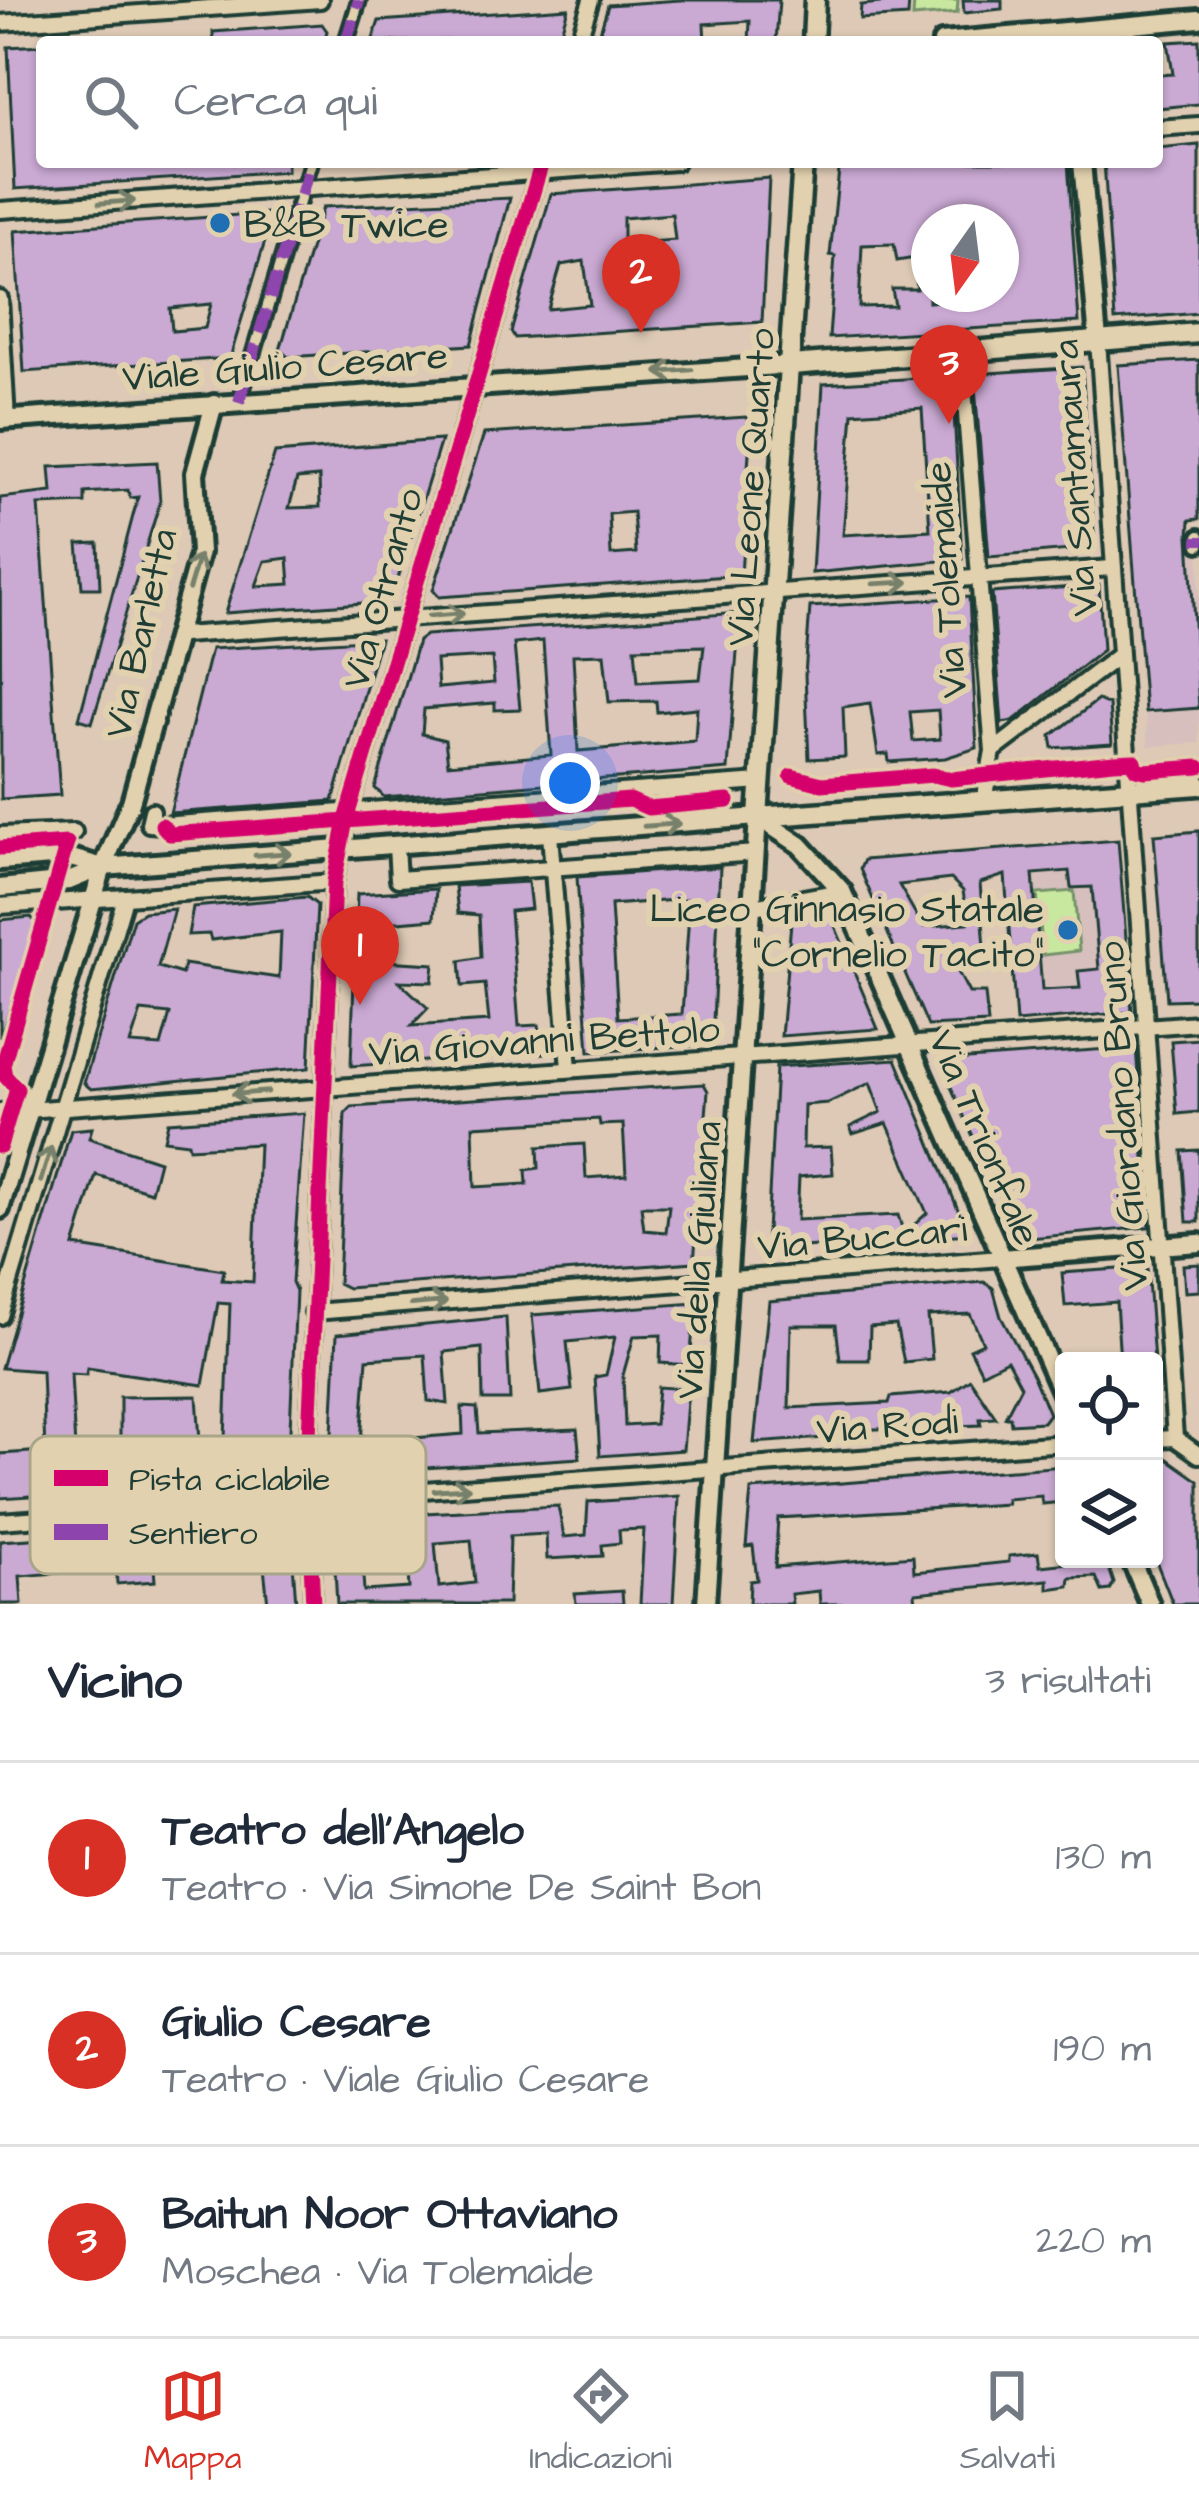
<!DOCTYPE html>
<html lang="it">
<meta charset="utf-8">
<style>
:root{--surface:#fff;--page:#f6f6f7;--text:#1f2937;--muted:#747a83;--line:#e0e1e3;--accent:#d93025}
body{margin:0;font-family:"Architects Daughter",sans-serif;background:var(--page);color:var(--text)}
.controls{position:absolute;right:36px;bottom:36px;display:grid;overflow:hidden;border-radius:12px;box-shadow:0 3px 9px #0004}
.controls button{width:108px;height:108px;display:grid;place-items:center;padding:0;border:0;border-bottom:3px solid var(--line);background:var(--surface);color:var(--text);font:60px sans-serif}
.compass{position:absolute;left:911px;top:204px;width:108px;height:108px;border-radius:50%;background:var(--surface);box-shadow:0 3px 9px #0004;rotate:194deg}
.you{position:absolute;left:570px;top:783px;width:42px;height:42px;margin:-30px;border:9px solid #fff;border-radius:50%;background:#1a73e8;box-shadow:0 0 0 18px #1a73e833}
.badge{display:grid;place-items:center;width:78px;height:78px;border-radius:50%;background:var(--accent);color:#fff;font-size:39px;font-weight:700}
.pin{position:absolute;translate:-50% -99px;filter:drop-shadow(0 3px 6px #0008)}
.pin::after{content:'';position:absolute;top:63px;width:42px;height:36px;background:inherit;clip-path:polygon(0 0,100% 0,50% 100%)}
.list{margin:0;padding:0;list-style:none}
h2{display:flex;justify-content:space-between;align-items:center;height:156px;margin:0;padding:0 48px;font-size:51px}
h2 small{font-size:39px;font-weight:400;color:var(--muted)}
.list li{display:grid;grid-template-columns:78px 1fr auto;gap:36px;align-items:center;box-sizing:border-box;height:192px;padding:0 48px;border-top:3px solid var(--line)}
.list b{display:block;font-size:45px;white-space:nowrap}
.list p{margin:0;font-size:39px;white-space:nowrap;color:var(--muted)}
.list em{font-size:39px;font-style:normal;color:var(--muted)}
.icon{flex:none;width:66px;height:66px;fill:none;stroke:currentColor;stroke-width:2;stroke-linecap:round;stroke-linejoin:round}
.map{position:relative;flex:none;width:1199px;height:1604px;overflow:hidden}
.search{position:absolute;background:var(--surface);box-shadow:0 3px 9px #0004;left:36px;right:36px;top:36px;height:132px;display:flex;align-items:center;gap:30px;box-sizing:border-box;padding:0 42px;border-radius:12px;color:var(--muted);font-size:45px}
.sheet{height:732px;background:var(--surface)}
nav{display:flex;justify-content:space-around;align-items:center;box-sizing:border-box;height:168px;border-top:3px solid var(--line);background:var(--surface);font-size:33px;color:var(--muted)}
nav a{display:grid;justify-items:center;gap:6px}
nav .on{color:var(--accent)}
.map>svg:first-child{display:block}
</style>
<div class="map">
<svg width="1199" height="1604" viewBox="0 0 1199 1604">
<rect width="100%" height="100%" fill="#ddc9b5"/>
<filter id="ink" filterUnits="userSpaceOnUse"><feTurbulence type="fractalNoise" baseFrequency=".00833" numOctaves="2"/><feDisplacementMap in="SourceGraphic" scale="24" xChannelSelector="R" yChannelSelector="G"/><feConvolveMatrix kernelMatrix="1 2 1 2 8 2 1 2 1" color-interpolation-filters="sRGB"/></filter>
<g filter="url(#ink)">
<g fill="#d7bfbe">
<path d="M1199,532V743L1148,746L1132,536Z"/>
<path d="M1118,840L1132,1012L1016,1022L1003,849Z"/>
</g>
<g fill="#c8e79f" stroke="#74926a" stroke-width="3">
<path d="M914,0H958L957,13L913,17Z"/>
<path d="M1074,891L1079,951L1043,955L1037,894Z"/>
</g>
<g fill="#caa9d3" stroke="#1f3d34" stroke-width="3" fill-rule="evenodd">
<path d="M680,0H779L776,42H749L750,21L704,24L705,42H597L608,5Z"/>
<path d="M909,0L908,16L860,19L861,5Z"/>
<path d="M963,0H1002V9L964,13Z"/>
<path d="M568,8L558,42H534V38L372,42L379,21Z"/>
<path d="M322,24L327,31L324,42H213V32Z"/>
<path d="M1199,40V104L1157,108V75L1173,74L1168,42Z"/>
<path d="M42,45V162H287V171L15,189L8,47Z"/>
<path d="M1199,145V313L1115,320L1104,162H1157V149Z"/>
<path d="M962,162H1068L1079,322L829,338L835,256L830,255L839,170ZM929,222H1001V294H958L957,299L929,302ZM894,244L897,261L915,258L917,289H892L895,306L859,307L862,245Z"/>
<path d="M769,178L762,322L515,338L511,332L551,194ZM672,214L675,240L623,244V218ZM584,261L590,305L548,309L561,265Z"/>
<path d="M510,198L471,345L288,357L280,350L323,207Z"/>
<path d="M267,213L272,218L230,358L24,372L15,231ZM211,304L205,328L172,331L170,308Z"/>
<path d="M1199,360V519L1190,520L1189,536L1199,708L1145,712L1118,365Z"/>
<path d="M1082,367L1095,548L989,557L974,374Z"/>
<path d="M952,376L962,559L812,573L823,384ZM922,408L930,530L843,535L853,413Z"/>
<path d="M746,417L751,423L741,575L439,597L433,590L484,434ZM633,512L636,553L611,555L609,514Z"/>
<path d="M441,440L391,601L225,613L275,453ZM319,477L320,507L289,508L297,479ZM288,558L290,584L256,586L265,561Z"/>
<path d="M157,462L160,502L92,723L79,719L138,497L130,498L128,490L85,493V503L39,505L60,795L1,799L0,498L52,492L50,467Z"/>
<path d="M98,543L100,588H82L78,544Z"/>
<path d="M1099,585L1103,650L1013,721L1002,723L992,593Z"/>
<path d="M969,597L977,748L945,758L889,762L888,754L878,755L870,703L843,707L845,757L809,759L805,675L810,607ZM938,710L940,739L913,741L910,712Z"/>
<path d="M740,613L728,769L384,797L375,788L418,641L426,635ZM543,641L551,755L448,764L445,740L422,734L424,709L495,703V710L520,709L514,644ZM704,646L700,679L638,682L635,648ZM604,654L609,702L656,701L657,712L697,708L695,741L578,751L573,655ZM492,657L494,683L438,688L436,660Z"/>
<path d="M380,639L333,801L170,813L211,649Z"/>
<path d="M1098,700L1109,705L1112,744L1053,748L1051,736Z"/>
<path d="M1199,831V999L1167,1000L1154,835Z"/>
<path d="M1118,840L1132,1012L1016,1022L1005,875L980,883L986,960L958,972L969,993H985L988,1023L928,1026L860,869L864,860ZM1069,871L1071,888L1092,887L1099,969L1078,971L1080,988L1042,990L1033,874ZM951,879L963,891L968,923L923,927L899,885Z"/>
<path d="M720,867L712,1044L589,1052L577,877ZM690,899L682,1014L618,1018L611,905Z"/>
<path d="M528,882L531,909L510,911L519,1026L539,1025L544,1053L351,1066L357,894L436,889L434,919L386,923L384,961L434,964L432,982L399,981L428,1008L411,1026L489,1021L485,984L462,986L460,961L481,957L479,915L458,913L455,886Z"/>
<path d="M307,897L317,905L309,1068L91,1089L84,1083L133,919L144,912L174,909L158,967L182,974L184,964L279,978L281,932L211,940L209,934L188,935L193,907ZM141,1011L170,1014L161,1046L130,1044Z"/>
<path d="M830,914L878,1029L781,1036L791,922Z"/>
<path d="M31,917L37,924L0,1038V920Z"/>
<path d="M1199,1039V1112L1177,1114L1171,1041Z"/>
<path d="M1136,1047L1149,1227L1019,1239L947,1078L948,1066L954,1060Z"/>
<path d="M896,1059L968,1234L766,1250L776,1067ZM870,1083L881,1112L850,1127L853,1134L887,1123L927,1213L904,1234L898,1215L797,1220L799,1177L833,1174L831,1147L803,1148L804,1105L828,1103Z"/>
<path d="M704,1084L708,1091L694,1262L348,1288L338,1283L345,1114L352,1107ZM599,1119L600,1125L623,1124L626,1175L586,1178L584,1144L538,1147L539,1168L526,1170L527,1184L475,1187L473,1126ZM641,1206H669L666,1232L644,1230Z"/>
<path d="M304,1113L292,1282L296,1291L288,1476L229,1481L230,1440L225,1439L230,1304L218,1303L203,1385L87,1368L86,1375L71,1374L75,1449L120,1446V1397L197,1396L203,1485L0,1498V1454L45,1451L42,1371L1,1368L71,1130L92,1128L89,1138L159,1161L151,1192L96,1175L74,1246L224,1270L222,1280L253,1282L259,1144L189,1148L188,1143L164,1140L168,1122Z"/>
<path d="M1199,1150V1222H1187L1182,1151Z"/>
<path d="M1199,1264V1291L1185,1292L1183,1265Z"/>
<path d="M1147,1267L1154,1361H1120L1116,1302L1065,1306L1062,1273Z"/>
<path d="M984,1282L993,1288L1001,1317L1033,1376L1049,1414L1043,1422L1011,1424L1010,1417H1005L1021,1386L1007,1360L982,1373L970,1349L983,1343L970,1314L928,1316L932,1359L904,1362L896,1325L870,1327L869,1360H840L836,1325H791L789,1408L889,1403L891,1397L951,1392L970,1379L996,1418L980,1419L981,1425L824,1431V1438L754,1443L769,1301Z"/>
<path d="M695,1303L690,1365L660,1363L661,1335L634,1336L623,1375L625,1426L655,1424L658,1387L688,1389L683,1450L600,1456L595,1377L606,1375L615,1337L567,1342L572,1390L540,1394L532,1315Z"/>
<path d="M506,1317L510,1400H483L482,1348L444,1352L448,1404L428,1401L425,1355L367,1359L361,1442L463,1434L462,1407L477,1408L479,1433L577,1429L580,1458L330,1474L337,1334Z"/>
<path d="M1162,1455L1199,1481V1604H1173L1154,1556V1462Z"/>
<path d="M1064,1466V1502L1042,1504L1041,1496L1006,1499L1007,1504L778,1518L775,1567L913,1556L914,1572L1009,1562V1556L1038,1553L1040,1566L1106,1559L1114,1583L1110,1590L1102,1591L1096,1577L1070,1578L1069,1586L1048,1589V1580L915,1593L916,1603L820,1604L819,1591L791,1594L792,1604H749L750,1581L757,1580L753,1546L746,1547L751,1490Z"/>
<path d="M679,1496L673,1604H640L644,1529L619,1530L620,1543L602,1545L603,1556L547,1559L546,1534L510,1536L508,1604H337L332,1518L558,1506L564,1537L586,1535L588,1502ZM471,1540L475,1583L439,1587L435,1543ZM406,1544L409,1588L364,1591L361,1547Z"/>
<path d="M290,1522L296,1604H268L263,1558L154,1567L155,1581L117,1584L116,1568L20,1576L22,1604H0V1541Z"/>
<path d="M622,1591L623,1604H576L575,1594Z"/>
</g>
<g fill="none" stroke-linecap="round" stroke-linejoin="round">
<defs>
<g id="pedestrian">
<path d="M346,42L359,0"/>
<path d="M239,402L311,162"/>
<path d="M1199,536V545"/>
</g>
<g id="minor">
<path d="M0,23L320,0"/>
<path d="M578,42L591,0"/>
<path d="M1157,128L1199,125"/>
<path d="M0,210L676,162"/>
<path d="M0,299L7,420"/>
<path d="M1098,340L1175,1438"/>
<path d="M961,352L993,751L984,801"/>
<path d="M183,635L1112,568"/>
<path d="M993,751L1118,656"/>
<path d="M152,811L149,824L162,825L761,782"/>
<path d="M550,834L569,1069"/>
<path d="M0,835L74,832"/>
<path d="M396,846L398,879L756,853"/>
<path d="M0,906L334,882"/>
<path d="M753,907L842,891"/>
<path d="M0,1112L1199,1023"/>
<path d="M313,1312L1001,1258"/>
<path d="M0,1316L125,898"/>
<path d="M1175,1438L1199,1455"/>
<path d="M1154,1439L1175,1438"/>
<path d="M0,1521L1064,1443"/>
<path d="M313,1604L307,1480L334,882L346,820L542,162"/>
</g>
<g id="tertiary">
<path d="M942,42L1199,19"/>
<path d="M1082,162L1098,340"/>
<path d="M0,420L791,365"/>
<path d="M130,806L200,552L195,473L214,404"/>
<path d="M758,817L800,845L842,891L1064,1398"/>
<path d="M0,861L64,856L103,867L758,817"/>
<path d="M0,888L69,881L103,867"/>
<path d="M0,1209L103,867L129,806"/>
<path d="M1001,1258L1199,1243"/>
<path d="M1131,1559L1150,1604"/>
<path d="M706,1604L758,817"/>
</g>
<g id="secondary">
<path d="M813,42L815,0"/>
<path d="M803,162L758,817L1199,785"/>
<path d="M791,365L1199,333"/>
</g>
</defs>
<use href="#pedestrian" stroke="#1f3d34" stroke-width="20"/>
<use href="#minor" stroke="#1f3d34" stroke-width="22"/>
<use href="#tertiary" stroke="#1f3d34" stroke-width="26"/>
<use href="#secondary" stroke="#1f3d34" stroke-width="27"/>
<use href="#pedestrian" stroke="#e2d1ae" stroke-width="10"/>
<use href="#minor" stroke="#e2d1ae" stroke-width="14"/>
<use href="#tertiary" stroke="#e2d1ae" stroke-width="16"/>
<use href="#secondary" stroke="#e2d1ae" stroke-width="18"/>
<g stroke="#8e44ad" stroke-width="12" stroke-dasharray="24 12" stroke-linecap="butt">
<path d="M346,42L359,0"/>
<path d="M239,402L311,162"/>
<path d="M1199,536V545"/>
</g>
<defs>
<g id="cycleway">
<path d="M791,776L822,784L933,775L951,779L1114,762L1134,761L1136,769L1145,771L1199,767"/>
<path d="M162,825L170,834L630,800L648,808L728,801"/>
<path d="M0,848L67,843L3,1065L5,1076L17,1089L0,1146"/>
<path d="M313,1604L307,1480L334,882L346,820L542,162"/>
</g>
</defs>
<use href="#cycleway" stroke="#e2d1ae" stroke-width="22"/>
<use href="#cycleway" stroke="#d6006c" stroke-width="15"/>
</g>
<defs><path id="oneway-shaft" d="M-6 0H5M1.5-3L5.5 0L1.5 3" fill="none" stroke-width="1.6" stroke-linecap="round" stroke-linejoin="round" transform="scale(3)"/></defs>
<g stroke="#77806b">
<use href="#oneway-shaft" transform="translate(117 202) rotate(-4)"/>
<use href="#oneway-shaft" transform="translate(674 371) rotate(176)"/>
<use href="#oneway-shaft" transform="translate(194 572) rotate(-73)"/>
<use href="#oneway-shaft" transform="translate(891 583) rotate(-3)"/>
<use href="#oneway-shaft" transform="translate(446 615) rotate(-4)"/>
<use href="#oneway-shaft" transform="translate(662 825) rotate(-4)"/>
<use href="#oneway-shaft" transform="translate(273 854) rotate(-4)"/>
<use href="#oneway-shaft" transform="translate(250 1093) rotate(176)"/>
<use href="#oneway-shaft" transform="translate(46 1164) rotate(-73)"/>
<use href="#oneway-shaft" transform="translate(429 1303) rotate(-5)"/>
<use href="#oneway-shaft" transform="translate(452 1489) rotate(-4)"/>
</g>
</g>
<g fill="#1f6fb2" stroke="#e2d1ae" stroke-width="4.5">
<circle cx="220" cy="223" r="12"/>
<circle cx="1068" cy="930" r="12"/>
</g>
<g text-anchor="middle" stroke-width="12" stroke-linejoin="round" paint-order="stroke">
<g font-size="39" fill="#1f3d34" stroke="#e2d1ae" text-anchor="start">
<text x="244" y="237">B&amp;B Twice</text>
<text x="1044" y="922" text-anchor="end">Liceo Ginnasio Statale<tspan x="1044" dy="45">"Cornelio Tacito"</tspan></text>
</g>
<g font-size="39" fill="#1f3d34" stroke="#e2d1ae">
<text transform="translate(285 365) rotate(-4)" y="14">Viale Giulio Cesare</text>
<text transform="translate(1073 478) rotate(-94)" y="14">Via Santamaura</text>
<text transform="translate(749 487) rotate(-86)" y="14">Via Leone Quarto</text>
<text transform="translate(944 580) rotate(-94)" y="14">Via Tolemaide</text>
<text transform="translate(381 588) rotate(-74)" y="14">Via Otranto</text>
<text transform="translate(139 633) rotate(-77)" y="14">Via Barletta</text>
<text transform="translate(544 1039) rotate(-4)" y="14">Via Giovanni Bettolo</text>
<text transform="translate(1121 1116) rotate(-94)" y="14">Via Giordano Bruno</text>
<text transform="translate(986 1137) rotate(67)" y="14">Via Trionfale</text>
<text transform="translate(862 1236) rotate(-5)" y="14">Via Buccari</text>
<text transform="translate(697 1260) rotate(-86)" y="14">Via della Giuliana</text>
<text transform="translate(887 1424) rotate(-4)" y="14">Via Rodi</text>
</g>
</g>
<rect x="30" y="1436" width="396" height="138" rx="18" fill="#e2d1ae" stroke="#a8a589" stroke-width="3"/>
<rect x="54" y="1470" width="54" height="16" fill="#d6006c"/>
<rect x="54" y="1524" width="54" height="16" fill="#8e44ad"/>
<g font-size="33" fill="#1f3d34">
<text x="129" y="1490">Pista ciclabile</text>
<text x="129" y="1544">Sentiero</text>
</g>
</svg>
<div class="controls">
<button><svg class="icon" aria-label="locate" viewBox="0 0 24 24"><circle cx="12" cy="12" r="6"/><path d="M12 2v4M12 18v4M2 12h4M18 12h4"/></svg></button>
<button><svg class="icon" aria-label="layers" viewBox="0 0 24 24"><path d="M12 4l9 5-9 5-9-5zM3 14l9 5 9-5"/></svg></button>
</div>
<svg class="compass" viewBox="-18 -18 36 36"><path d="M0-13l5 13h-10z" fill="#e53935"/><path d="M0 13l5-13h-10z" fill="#747a83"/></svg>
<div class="you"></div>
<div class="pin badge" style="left:360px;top:1005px">1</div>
<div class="pin badge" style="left:641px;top:333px">2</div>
<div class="pin badge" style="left:949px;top:424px">3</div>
<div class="search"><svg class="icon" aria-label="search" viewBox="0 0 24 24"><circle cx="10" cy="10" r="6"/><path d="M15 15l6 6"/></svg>Cerca qui</div>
</div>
<section class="sheet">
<h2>Vicino<small>3 risultati</small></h2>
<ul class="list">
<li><span class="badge">1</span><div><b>Teatro dell'Angelo</b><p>Teatro · Via Simone De Saint Bon</p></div><em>130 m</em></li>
<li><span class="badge">2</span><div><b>Giulio Cesare</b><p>Teatro · Viale Giulio Cesare</p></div><em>190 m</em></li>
<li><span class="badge">3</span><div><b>Baitun Noor Ottaviano</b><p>Moschea · Via Tolemaide</p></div><em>220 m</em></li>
</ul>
</section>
<nav>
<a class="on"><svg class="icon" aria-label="map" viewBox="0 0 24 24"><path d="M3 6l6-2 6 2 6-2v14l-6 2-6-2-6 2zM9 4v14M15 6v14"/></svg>Mappa</a>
<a><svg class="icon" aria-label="directions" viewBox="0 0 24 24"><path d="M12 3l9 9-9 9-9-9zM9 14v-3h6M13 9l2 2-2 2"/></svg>Indicazioni</a>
<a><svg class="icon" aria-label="saved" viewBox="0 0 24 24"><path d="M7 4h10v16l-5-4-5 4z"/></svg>Salvati</a>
</nav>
